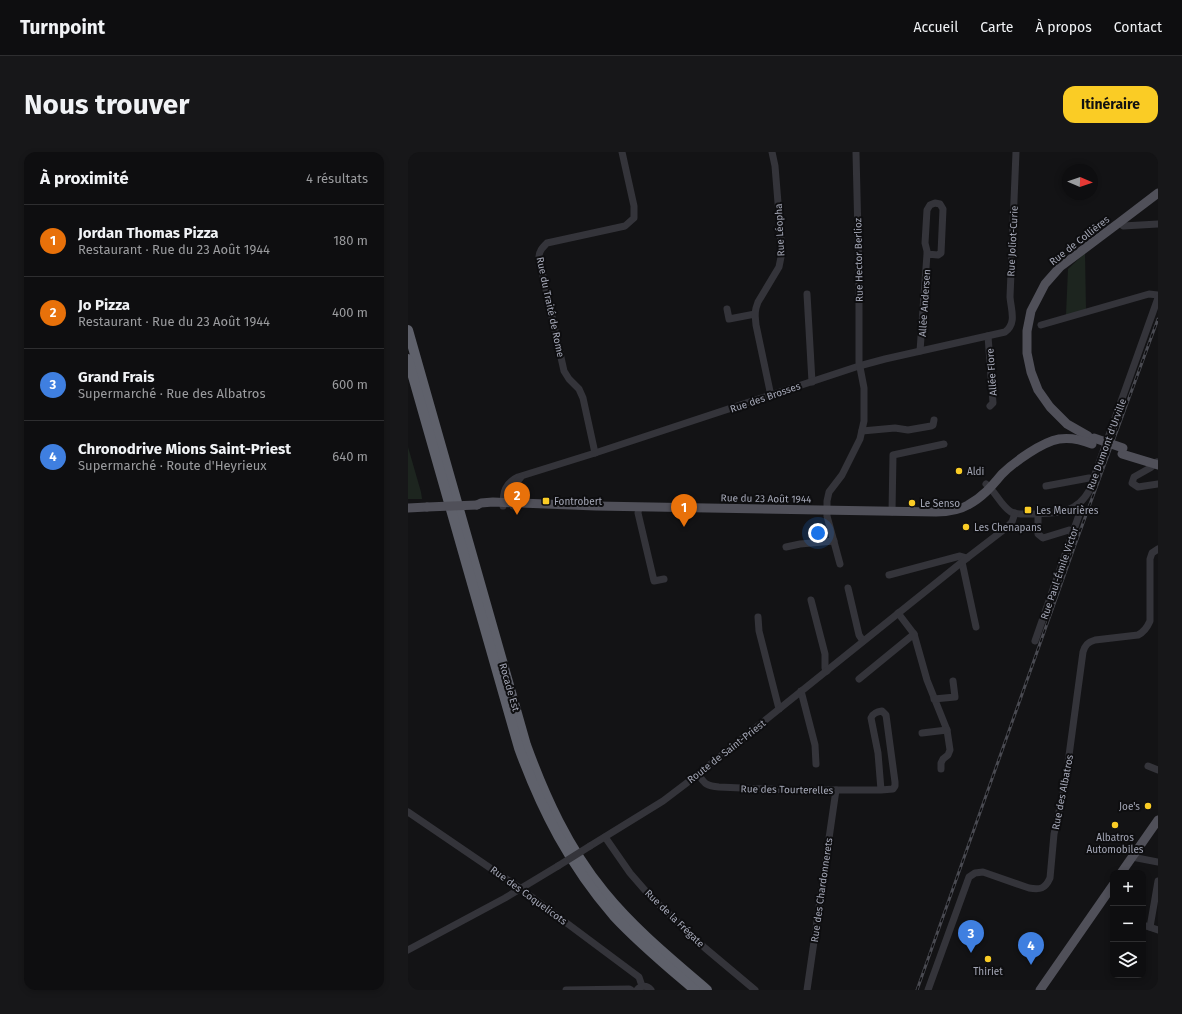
<!DOCTYPE html>
<html lang="fr">
<meta charset="utf-8">
<style>
:root{--surface:#0e0e10;--page:#171719;--text:#f1f3f6;--muted:#9b9c9f;--line:#2e2e30;--accent:#facc25}
body{margin:0;font-family:"Fira Sans",sans-serif;background:var(--page);color:var(--text)}
.controls{position:absolute;right:12px;bottom:12px;display:grid;overflow:hidden;border-radius:8px;box-shadow:0 2px 6px #0003}
.controls button{width:36px;height:36px;display:grid;place-items:center;padding:0;border:0;border-bottom:1px solid var(--line);background:var(--surface);color:var(--text);font:20px sans-serif}
.compass{position:absolute;left:654px;top:12px;width:36px;height:36px;border-radius:50%;background:var(--surface);box-shadow:0 2px 6px #0003;rotate:92deg}
.you{position:absolute;left:410px;top:381px;width:14px;height:14px;margin:-10px;border:3px solid #fff;border-radius:50%;background:#1a73e8;box-shadow:0 0 0 6px #1a73e833}
.badge{display:grid;place-items:center;width:26px;height:26px;border-radius:50%;background:var(--accent);color:#fff;font-size:13px;font-weight:700}
.pin{position:absolute;translate:-50% -33px;filter:drop-shadow(0 1px 2px #0008)}
.pin::after{content:'';position:absolute;top:21px;width:14px;height:12px;background:inherit;clip-path:polygon(0 0,100% 0,50% 100%)}
.list{margin:0;padding:0;list-style:none}
h2{display:flex;justify-content:space-between;align-items:center;height:52px;margin:0;padding:0 16px;font-size:17px}
h2 small{font-size:13px;font-weight:400;color:var(--muted)}
.list li{display:grid;grid-template-columns:26px 1fr auto;gap:12px;align-items:center;box-sizing:border-box;height:72px;padding:0 16px;border-top:1px solid var(--line)}
.list b{display:block;font-size:15px;white-space:nowrap}
.list p{margin:0;font-size:13px;white-space:nowrap;color:var(--muted)}
.list em{font-size:13px;font-style:normal;color:var(--muted)}
.icon{flex:none;width:22px;height:22px;fill:none;stroke:currentColor;stroke-width:2;stroke-linecap:round;stroke-linejoin:round}
.map{position:relative;flex:none;width:750px;height:838px;overflow:hidden;border-radius:12px}
header{display:flex;align-items:center;gap:24px;box-sizing:border-box;height:56px;padding:0 20px;background:var(--surface);border-bottom:1px solid var(--line)}
header strong{font-size:19px}
nav{display:flex;gap:22px;margin-inline-start:auto;font-size:14px}
.intro{display:flex;align-items:center;justify-content:space-between;box-sizing:border-box;height:96px;padding:0 24px}
h1{margin:0;font-size:28px}
.button{padding:10px 18px;border-radius:12px;background:var(--accent);color:#111;font-size:14px;font-weight:700}
main{display:flex;gap:24px;padding:0 24px}
aside{flex:1;background:var(--surface);border-radius:12px;box-shadow:0 2px 6px #0003}
.map>svg:first-child{display:block}
</style>
<header>
<strong>Turnpoint</strong>
<nav><a>Accueil</a><a>Carte</a><a>À propos</a><a>Contact</a></nav>
</header>
<div class="intro"><h1>Nous trouver</h1><a class="button">Itinéraire</a></div>
<main>
<aside>
<h2>À proximité<small>4 résultats</small></h2>
<ul class="list">
<li><span class="badge" style="background:#e8710a">1</span><div><b>Jordan Thomas Pizza</b><p>Restaurant · Rue du 23 Août 1944</p></div><em>180 m</em></li>
<li><span class="badge" style="background:#e8710a">2</span><div><b>Jo Pizza</b><p>Restaurant · Rue du 23 Août 1944</p></div><em>400 m</em></li>
<li><span class="badge" style="background:#3f7fe0">3</span><div><b>Grand Frais</b><p>Supermarché · Rue des Albatros</p></div><em>600 m</em></li>
<li><span class="badge" style="background:#3f7fe0">4</span><div><b>Chronodrive Mions Saint-Priest</b><p>Supermarché · Route d'Heyrieux</p></div><em>640 m</em></li>
</ul>
</aside>
<div class="map">
<svg width="750" height="838" viewBox="0 0 750 838">
<rect width="100%" height="100%" fill="#131315"/>
<g fill="#1d251f">
<path d="M677,101L678,158L658,163L660,117Z"/>
<path d="M0,295L13,340L14,347H0Z"/>
</g>
<g fill="none" stroke-linecap="round" stroke-linejoin="round">
<g stroke="#34343a" stroke-width="7">
<path d="M712,70L715,74L750,72"/>
<path d="M399,142L404,230"/>
<path d="M319,157L321,167L347,162"/>
<path d="M633,173L741,142L750,143"/>
<path d="M580,184L585,251L582,254"/>
<path d="M512,199L519,102V99L517,91L519,58L522,53L527,51L532,52L535,57L533,101L530,103L519,102"/>
<path d="M363,244L348,173L347,162L348,156L350,150L371,115L374,100L367,14L364,0"/>
<path d="M454,279L487,276L500,278L523,274L525,273L526,268"/>
<path d="M187,301L175,246L171,237L161,227L156,219L131,106C131,99 134,96 139,91L217,74L226,66V54L214,0"/>
<path d="M749,310L742,316L726,325L724,331L730,335L750,332"/>
<path d="M578,332C588,340 592,353 603,360C609,363 618,362 625,362C649,361 668,362 681,339L750,146"/>
<path d="M638,334L681,326L685,327"/>
<path d="M95,354C95,340 97,331 110,325L187,301L451,214L477,207L597,180C609,171 603,158 602,145L608,0"/>
<path d="M105,354L106,334L113,325"/>
<path d="M231,355L230,361L246,429L256,427"/>
<path d="M484,360L485,303L536,292"/>
<path d="M630,362V382L635,386L661,378L666,379"/>
<path d="M378,395L392,392L426,389"/>
<path d="M554,410L568,475"/>
<path d="M432,412L419,364V349L421,340L434,323L452,287L456,269V236L451,210V124L448,1"/>
<path d="M481,423L552,404L559,406"/>
<path d="M440,436L451,483L455,489"/>
<path d="M403,448L417,502V516L419,519"/>
<path d="M490,461L506,482L519,528L539,578L542,598L540,603L535,607L533,611V617"/>
<path d="M350,465L351,479L371,557"/>
<path d="M627,489L672,360L669,353"/>
<path d="M451,527L506,482"/>
<path d="M393,539L407,593L408,612"/>
<path d="M526,547L547,545L545,529"/>
<path d="M514,581L539,578"/>
<path d="M740,614L750,618"/>
<path d="M290,622C297,632 298,634 311,635L381,638H473L485,637L487,634V630L478,563L474,559C469,560 465,561 463,566L470,601L473,638"/>
<path d="M0,660L113,737L231,825L234,834"/>
<path d="M197,685L222,721L242,744L297,796L347,838"/>
<path d="M182,694L255,649L284,627L559,406L598,376L604,370L607,361"/>
<path d="M724,705L750,710"/>
<path d="M735,773L750,778"/>
<path d="M742,775L750,729"/>
<path d="M0,798L97,746L150,714"/>
<path d="M158,838L221,837L223,838"/>
<path d="M229,838C233,833 239,833 243,838"/>
<path d="M399,838L428,638"/>
<path d="M520,838L561,725L567,721L575,720L621,736C632,738 637,737 642,726L646,682L657,633L675,500C677,493 680,490 687,488L730,483C736,480 739,476 742,469V407L744,401L750,397"/>
</g>
<g stroke="#505059" stroke-width="9">
<path d="M680,284L659,272L642,255L630,238L623,220L619,201V179L623,159L637,132L652,115L712,70L750,41"/>
<path d="M714,302L750,313"/>
<path d="M69,353L73,351L85,350L188,354L528,360C539,360 550,359 560,353C575,345 584,334 594,322C606,310 634,290 651,287C663,285 674,288 684,292"/>
<path d="M0,356L19,355"/>
<path d="M713,721L750,668"/>
<path d="M632,838L705,733"/>
</g>
<g stroke="#5f616b" stroke-width="10">
<path d="M0,178L118,593C137,645 160,696 196,740C226,777 263,807 299,838"/>
<path d="M0,207L111,596C134,659 162,713 206,764C231,791 259,814 287,838"/>
</g>
<defs>
<path id="rail" d="M509,838L667,393L750,167"/>
</defs>
<use href="#rail" stroke="#494a51" stroke-width="3"/>
<use href="#rail" stroke="#0e0e10" stroke-width="1.5" stroke-dasharray="4.5" stroke-linecap="butt"/>
<path stroke="#34343a" stroke-width="7" d="M150,714L182,694"/>
<g stroke="#505059" stroke-width="9">
<path d="M686,286L715,296"/>
<path d="M19,355L69,353"/>
</g>
</g>
<g fill="#facc25" stroke="#0e0e10" stroke-width="1.5">
<circle cx="551" cy="319" r="4"/>
<rect x="134" y="345" width="8" height="8" rx="2"/>
<circle cx="504" cy="351" r="4"/>
<rect x="616" y="354" width="8" height="8" rx="2"/>
<circle cx="558" cy="375" r="4"/>
<circle cx="740" cy="654" r="4"/>
<circle cx="707" cy="673" r="4"/>
<circle cx="580" cy="807" r="4"/>
</g>
<g text-anchor="middle" stroke-width="4" stroke-linejoin="round" paint-order="stroke">
<g font-size="10" fill="#a4a7b6" stroke="#0e0e10">
<text transform="translate(371 78) rotate(-93)" y="4">Rue Léopha</text>
<text transform="translate(671 88) rotate(-38)" y="4">Rue de Collières</text>
<text transform="translate(604 89) rotate(-87)" y="4">Rue Joliot-Curie</text>
<text transform="translate(450 108) rotate(-91)" y="4">Rue Hector Berlioz</text>
<text transform="translate(516 151) rotate(-86)" y="4">Allée Andersen</text>
<text transform="translate(143 155) rotate(78)" y="4">Rue du Traité de Rome</text>
<text transform="translate(583 220) rotate(-94)" y="4">Allée Flore</text>
<text transform="translate(357 245) rotate(-19)" y="4">Rue des Brosses</text>
<text transform="translate(698 292) rotate(-70)" y="4">Rue Dumont d'Urville</text>
<text transform="translate(358 346) rotate(1)" y="4">Rue du 23 Août 1944</text>
<text transform="translate(651 421) rotate(-71)" y="4">Rue Paul-Émile Victor</text>
<text transform="translate(102 535) rotate(74)" y="4">Rocade Est</text>
<text transform="translate(318 599) rotate(-38)" y="4">Route de Saint-Priest</text>
<text transform="translate(379 637) rotate(1)" y="4">Rue des Tourterelles</text>
<text transform="translate(654 640) rotate(-79)" y="4">Rue des Albatros</text>
<text transform="translate(413 738) rotate(-82)" y="4">Rue des Chardonnerets</text>
<text transform="translate(121 743) rotate(36)" y="4">Rue des Coquelicots</text>
<text transform="translate(267 766) rotate(44)" y="4">Rue de la Frégate</text>
</g>
<g font-size="10" fill="#a4a7b6" stroke="#0e0e10" text-anchor="start">
<text x="559" y="323">Aldi</text>
<text x="146" y="353">Fontrobert</text>
<text x="512" y="355">Le Senso</text>
<text x="628" y="362">Les Meurières</text>
<text x="566" y="379">Les Chenapans</text>
<text x="732" y="658" text-anchor="end">Joe's</text>
<text x="707" y="689" text-anchor="middle">Albatros<tspan x="707" dy="12">Automobiles</tspan></text>
<text x="580" y="823" text-anchor="middle">Thiriet</text>
</g>
</g>
</svg>
<div class="controls">
<button>+</button>
<button>−</button>
<button><svg class="icon" aria-label="layers" viewBox="0 0 24 24"><path d="M12 4l9 5-9 5-9-5zM3 14l9 5 9-5"/></svg></button>
</div>
<svg class="compass" viewBox="-18 -18 36 36"><path d="M0-13l5 13h-10z" fill="#e53935"/><path d="M0 13l5-13h-10z" fill="#9b9c9f"/></svg>
<div class="you"></div>
<div class="pin badge" style="left:276px;top:375px;background:#e8710a">1</div>
<div class="pin badge" style="left:109px;top:363px;background:#e8710a">2</div>
<div class="pin badge" style="left:563px;top:801px;background:#3f7fe0">3</div>
<div class="pin badge" style="left:623px;top:813px;background:#3f7fe0">4</div>
</div>
</main>
